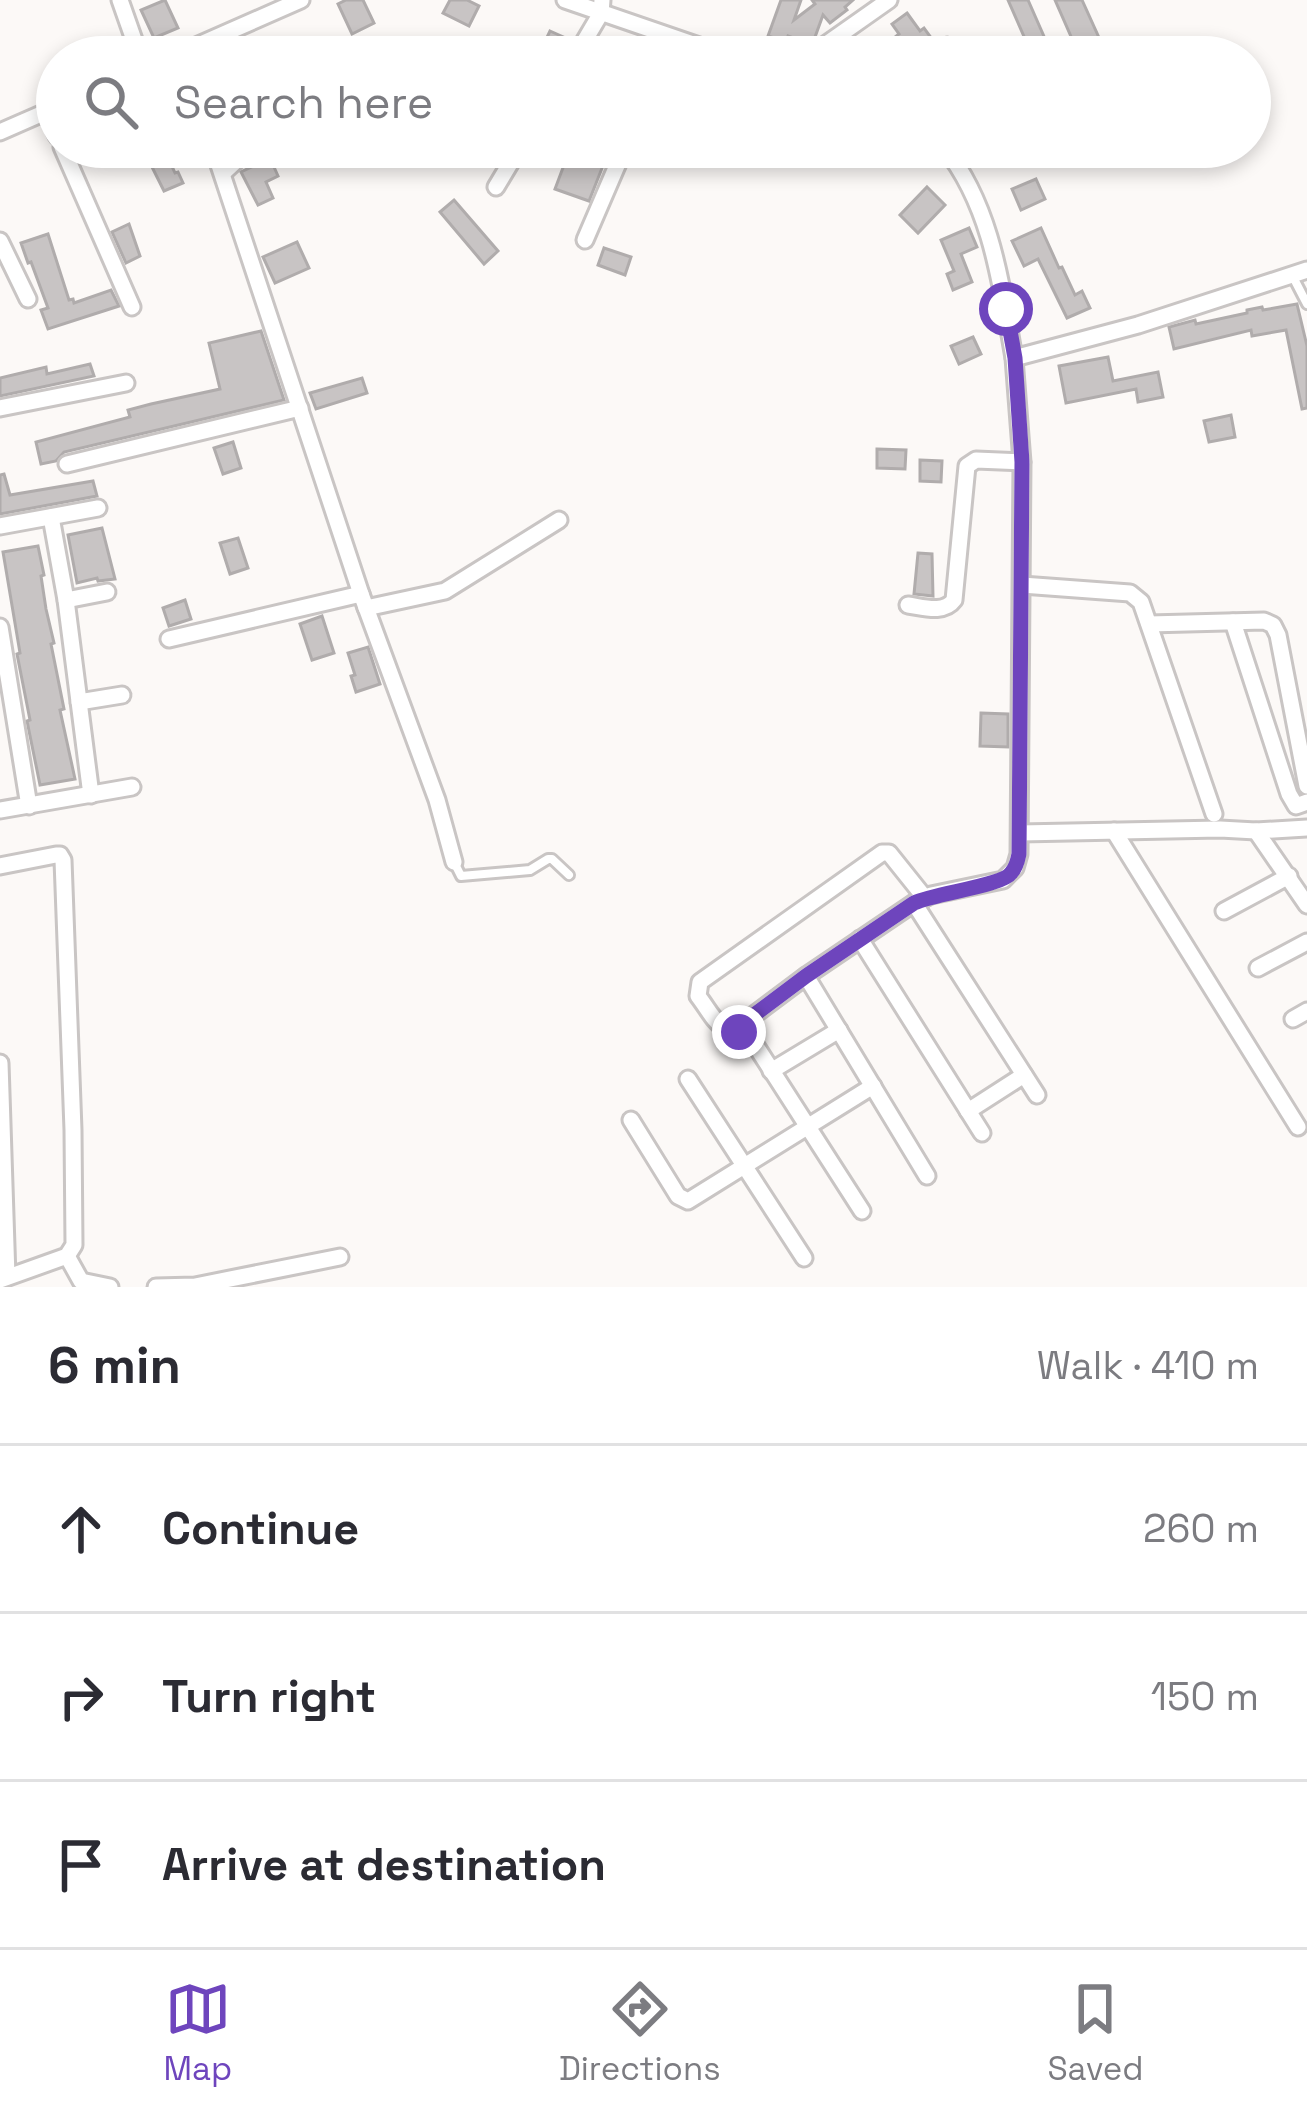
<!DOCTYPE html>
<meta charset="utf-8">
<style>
:root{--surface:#fff;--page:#f7f7f7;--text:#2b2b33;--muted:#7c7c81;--line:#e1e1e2;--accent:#6e45bd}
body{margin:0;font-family:"Space Grotesk",sans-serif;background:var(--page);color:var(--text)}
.stop{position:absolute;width:36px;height:36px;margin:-27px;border:9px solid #6e45bd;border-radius:50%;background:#fff}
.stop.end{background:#6e45bd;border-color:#fff;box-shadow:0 3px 12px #0008}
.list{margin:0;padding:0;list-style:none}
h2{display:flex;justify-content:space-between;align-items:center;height:156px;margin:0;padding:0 48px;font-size:51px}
h2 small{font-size:39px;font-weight:400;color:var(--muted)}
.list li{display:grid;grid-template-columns:78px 1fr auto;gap:36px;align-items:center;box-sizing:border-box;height:168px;padding:0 48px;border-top:3px solid var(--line)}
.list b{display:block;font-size:45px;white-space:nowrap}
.list em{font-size:39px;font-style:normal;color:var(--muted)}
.icon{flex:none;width:66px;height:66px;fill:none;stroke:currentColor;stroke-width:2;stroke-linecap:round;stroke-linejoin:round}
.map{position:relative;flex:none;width:1307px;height:1287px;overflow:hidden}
.search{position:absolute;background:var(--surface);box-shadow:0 6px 18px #0003;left:36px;right:36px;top:36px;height:132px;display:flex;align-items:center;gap:30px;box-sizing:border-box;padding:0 42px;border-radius:66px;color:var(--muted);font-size:45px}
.sheet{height:660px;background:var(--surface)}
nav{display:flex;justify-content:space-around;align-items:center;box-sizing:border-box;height:168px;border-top:3px solid var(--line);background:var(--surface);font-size:33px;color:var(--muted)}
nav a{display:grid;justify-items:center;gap:6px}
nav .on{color:var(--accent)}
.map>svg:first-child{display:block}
</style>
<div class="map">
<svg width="1307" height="1287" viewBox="0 0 1307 1287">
<rect width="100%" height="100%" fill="#fcf9f7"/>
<g fill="#c8c4c4" stroke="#b0acac" stroke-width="3">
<path d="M165,0L178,28L154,38L141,10Z"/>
<path d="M346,0H363L374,23L352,34L338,4Z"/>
<path d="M450,0H467L479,6L469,26L443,13Z"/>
<path d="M781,0H801L794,20L815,4L812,0H853L845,7L847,10L830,23L823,15L815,37L807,43L788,36L786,42L768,36Z"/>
<path d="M1008,0H1028L1053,57H1033Z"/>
<path d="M1055,0H1082L1105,51L1091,57H1080Z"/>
<path d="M907,13L920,31L924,28L932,39L915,52L912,48L899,57H870L899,34L892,24Z"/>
<path d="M550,31L570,40L562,57H550L540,52Z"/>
<path d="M142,147H163L175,173L178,172L183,183L164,191Z"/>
<path d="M547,147H590L608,153L589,201L555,189L567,157Z"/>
<path d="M270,158L278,176L266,182L273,198L258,205L241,172Z"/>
<path d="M1036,179L1045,199L1021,210L1012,189Z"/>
<path d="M927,187L945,205L918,233L900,215Z"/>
<path d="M454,200L498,251L484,264L440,212Z"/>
<path d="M129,224L140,256L126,263L112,232Z"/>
<path d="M969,228L977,247L961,254L972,282L953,290L947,274L954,271L941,240Z"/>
<path d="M1041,228L1059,268L1062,267L1075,295L1082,291L1090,308L1067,318L1038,259L1024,266L1012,241Z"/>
<path d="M48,234L69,300L73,299L74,303L111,290L119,306L48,329L41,310L48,308L31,262L28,263L21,243Z"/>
<path d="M297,242L309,268L275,283L263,257Z"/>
<path d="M604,248L631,257L625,275L598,265Z"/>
<path d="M1297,304L1307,346V408L1302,409L1286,330L1252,336L1251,330L1174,349L1169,327L1195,320L1196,324L1247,313V310L1262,307L1263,310Z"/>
<path d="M261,331L284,400L64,452L56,461L41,464L36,442L130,417L128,410L151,404L220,389L209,343Z"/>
<path d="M973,337L981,354L959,364L951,346Z"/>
<path d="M1108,357L1113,381L1158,372L1163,397L1138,402L1136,389L1066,403L1059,366Z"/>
<path d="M90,364L94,376L0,396V378L46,367L47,374Z"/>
<path d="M362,378L367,393L316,409L310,393Z"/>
<path d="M1231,415L1235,437L1209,442L1204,421Z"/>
<path d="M233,442L241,468L223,474L214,448Z"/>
<path d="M877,449L906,450L905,469L877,468Z"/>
<path d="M920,460L942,461L941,482L920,481Z"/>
<path d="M4,474L10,495L93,481L97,496L0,514V475Z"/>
<path d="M102,528L115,579L98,581L97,578L77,583L68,535Z"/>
<path d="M238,538L248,568L230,574L220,543Z"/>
<path d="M38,546L44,575L41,576L46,609L54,643L51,644L64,709L60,710L75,779L40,785L27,721L30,720L17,654L20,653L3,552Z"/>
<path d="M918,553L932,554L933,596L914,594Z"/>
<path d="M185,600L191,619L169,626L163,608Z"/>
<path d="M322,616L334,653L312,660L300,624Z"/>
<path d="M368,647L380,684L356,692L351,676L355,675L348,653Z"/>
<path d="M981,713L1008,714V747L980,746Z"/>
</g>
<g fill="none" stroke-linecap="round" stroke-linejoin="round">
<defs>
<g id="lane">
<path d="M226,175L256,147"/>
<path d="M1292,275L1307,304"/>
<path d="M454,862L461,876L530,870L548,859H552L569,875"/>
</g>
<g id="street">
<path d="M120,0L140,57"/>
<path d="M565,0L731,57"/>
<path d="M171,57L301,0"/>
<path d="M575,57L601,13L602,0"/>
<path d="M665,57L673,38"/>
<path d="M808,57L889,0"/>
<path d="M935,57L947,46"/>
<path d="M46,112L57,136"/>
<path d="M0,132L57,107"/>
<path d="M62,147L132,307"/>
<path d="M213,147L361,594L437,800L454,862"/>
<path d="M944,147C992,207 1001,285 1014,358L1138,325L1307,270"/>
<path d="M496,187L520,147"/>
<path d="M585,240L625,147"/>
<path d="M0,241L28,299"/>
<path d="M0,408L126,383"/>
<path d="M67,464L300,408"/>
<path d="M51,517L66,600L91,795"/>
<path d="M0,526L98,508"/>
<path d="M1022,585L1130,593L1141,602L1214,814"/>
<path d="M66,600L107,592"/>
<path d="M908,605C923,607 944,614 954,600L967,466L976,460L1022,462"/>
<path d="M366,608L445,591L559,520"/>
<path d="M1233,622L1289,794L1296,806L1307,802"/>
<path d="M1149,624L1264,621L1273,625L1278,635L1307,786"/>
<path d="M0,627L29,806"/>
<path d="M169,639L361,594"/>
<path d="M79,702L122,695"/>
<path d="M0,810L132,787"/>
<path d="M1114,831L1298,1127"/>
<path d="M1256,831L1307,905"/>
<path d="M1020,833L1220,829L1256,831L1307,828"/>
<path d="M0,866L56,855H60L63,860L73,1130L74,1245L67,1256L0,1280"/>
<path d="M914,903L1037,1095"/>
<path d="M1224,911L1289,876"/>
<path d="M860,939L982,1133"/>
<path d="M1258,968L1307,942"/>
<path d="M806,976L927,1176"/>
<path d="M1293,1019L1307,1011"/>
<path d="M750,1029C719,1037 715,1018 698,996L700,982L882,853H889L925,898"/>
<path d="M0,1063L7,1277"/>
<path d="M771,1071L839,1030"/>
<path d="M688,1079L804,1258"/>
<path d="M968,1111L1024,1075"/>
<path d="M631,1120L678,1196L688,1201L873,1086"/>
<path d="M862,1211L754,1043L750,1029L754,1015L806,976L914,903L931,895L1003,880L1015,868L1019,854L1022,462L1014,358"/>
<path d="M67,1256L81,1281L110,1287"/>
<path d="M156,1287L195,1286L340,1257"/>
</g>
</defs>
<use href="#lane" stroke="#c9c5c4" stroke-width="14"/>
<use href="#street" stroke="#c9c5c4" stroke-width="21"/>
<use href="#lane" stroke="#fff" stroke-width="8"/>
<use href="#street" stroke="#fff" stroke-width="15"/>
</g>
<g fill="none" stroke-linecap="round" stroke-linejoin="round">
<path stroke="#6e45bd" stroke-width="15" d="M739,1032L750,1029L754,1015L806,976L914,903C935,893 1002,886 1011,873C1015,869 1018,859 1019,854L1022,462L1015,358L1006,309"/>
</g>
</svg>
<div class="stop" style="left:1006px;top:309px"></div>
<div class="stop end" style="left:739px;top:1032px"></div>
<div class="search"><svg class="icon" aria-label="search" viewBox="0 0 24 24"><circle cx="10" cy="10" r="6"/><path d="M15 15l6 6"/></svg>Search here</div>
</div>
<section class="sheet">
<h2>6 min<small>Walk · 410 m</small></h2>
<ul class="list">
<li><svg class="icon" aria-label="ahead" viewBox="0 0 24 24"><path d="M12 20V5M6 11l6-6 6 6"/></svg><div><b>Continue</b></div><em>260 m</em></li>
<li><svg class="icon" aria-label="right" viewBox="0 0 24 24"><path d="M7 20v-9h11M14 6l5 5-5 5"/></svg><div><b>Turn right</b></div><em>150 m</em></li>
<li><svg class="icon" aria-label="arrive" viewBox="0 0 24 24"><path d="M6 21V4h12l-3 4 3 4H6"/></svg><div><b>Arrive at destination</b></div></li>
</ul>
</section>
<nav>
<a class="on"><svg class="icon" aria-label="map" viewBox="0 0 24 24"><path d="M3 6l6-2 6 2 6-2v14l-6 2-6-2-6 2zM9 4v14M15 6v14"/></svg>Map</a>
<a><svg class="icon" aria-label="directions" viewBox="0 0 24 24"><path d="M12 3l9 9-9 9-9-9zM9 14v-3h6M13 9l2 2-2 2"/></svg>Directions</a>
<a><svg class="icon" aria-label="saved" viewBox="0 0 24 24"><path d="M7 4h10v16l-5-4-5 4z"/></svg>Saved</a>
</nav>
